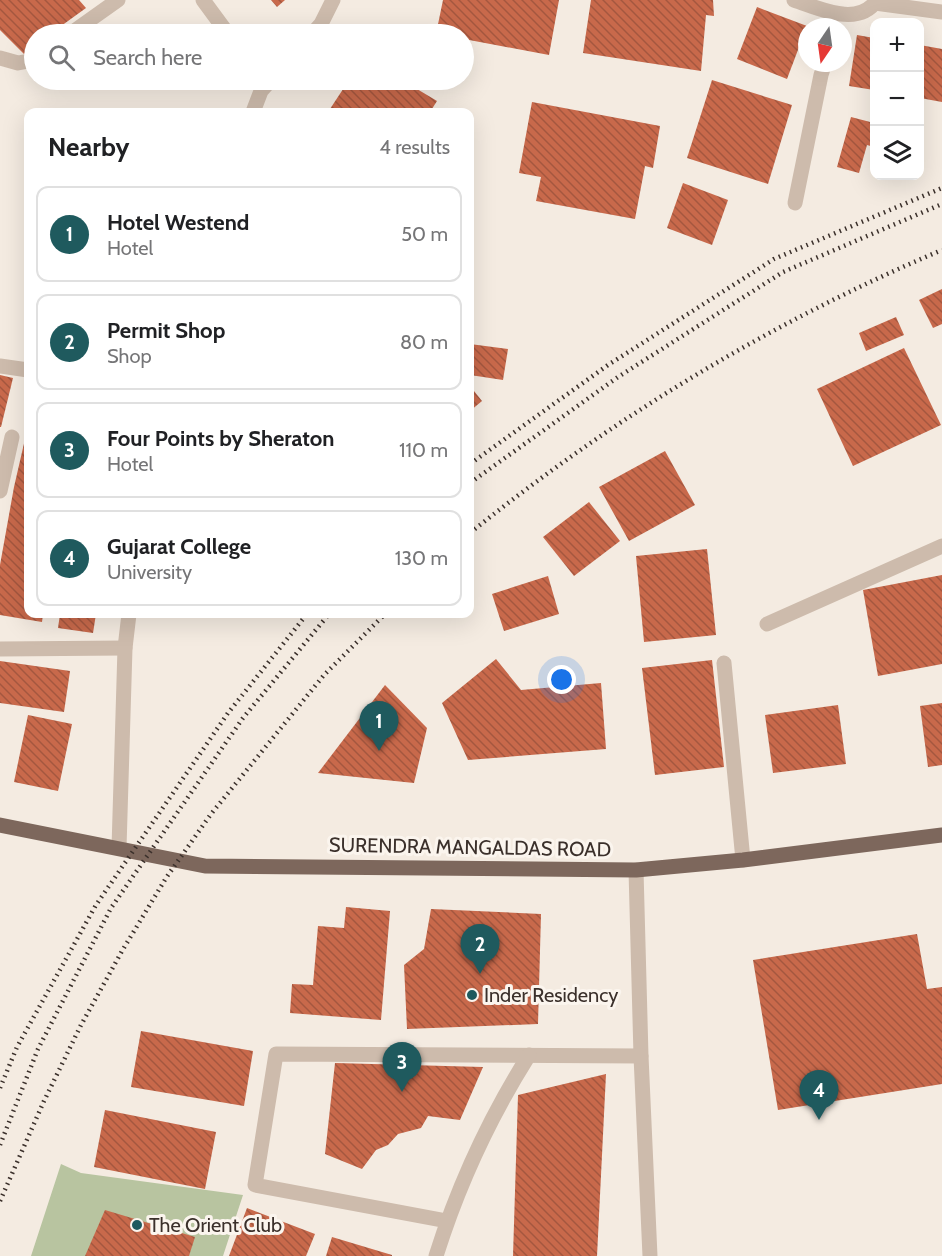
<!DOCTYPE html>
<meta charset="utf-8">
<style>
:root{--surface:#fff;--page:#f6f6f6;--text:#202124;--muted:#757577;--line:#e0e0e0;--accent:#1f5a5e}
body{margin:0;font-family:Cabin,sans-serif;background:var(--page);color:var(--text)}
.controls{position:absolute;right:18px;top:18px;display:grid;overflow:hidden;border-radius:12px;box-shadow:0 6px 24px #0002}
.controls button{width:54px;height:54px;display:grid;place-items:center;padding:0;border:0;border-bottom:2px solid var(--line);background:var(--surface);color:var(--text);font:30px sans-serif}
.compass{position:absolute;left:798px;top:18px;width:54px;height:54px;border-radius:50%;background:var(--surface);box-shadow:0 6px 24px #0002;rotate:193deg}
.you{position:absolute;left:562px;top:680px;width:21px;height:21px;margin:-15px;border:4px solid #fff;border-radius:50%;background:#1a73e8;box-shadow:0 0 0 9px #1a73e833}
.badge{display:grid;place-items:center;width:39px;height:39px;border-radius:50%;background:var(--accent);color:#fff;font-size:20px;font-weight:700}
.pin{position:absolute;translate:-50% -50px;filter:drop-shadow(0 2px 3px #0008)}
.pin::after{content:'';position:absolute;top:32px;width:21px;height:18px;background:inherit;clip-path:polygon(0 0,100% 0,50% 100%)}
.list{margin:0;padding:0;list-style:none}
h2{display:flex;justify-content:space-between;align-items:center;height:78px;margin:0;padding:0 24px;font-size:26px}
h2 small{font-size:20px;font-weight:400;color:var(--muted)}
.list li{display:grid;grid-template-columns:39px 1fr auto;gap:18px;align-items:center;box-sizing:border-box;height:96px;margin:0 12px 12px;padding:0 12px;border:2px solid var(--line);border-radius:12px}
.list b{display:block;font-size:22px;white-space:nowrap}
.list p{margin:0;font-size:20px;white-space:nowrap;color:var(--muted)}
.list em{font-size:20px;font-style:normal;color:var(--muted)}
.icon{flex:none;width:33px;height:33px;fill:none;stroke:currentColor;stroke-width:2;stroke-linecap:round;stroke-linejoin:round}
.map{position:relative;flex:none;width:942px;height:1256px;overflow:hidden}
.search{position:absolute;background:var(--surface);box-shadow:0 6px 24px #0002;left:24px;top:24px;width:450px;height:66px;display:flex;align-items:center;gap:15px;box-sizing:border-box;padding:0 21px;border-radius:33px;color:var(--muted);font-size:22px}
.panel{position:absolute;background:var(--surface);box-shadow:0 6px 24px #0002;left:24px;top:108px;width:450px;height:510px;border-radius:12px}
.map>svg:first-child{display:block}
</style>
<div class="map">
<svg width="942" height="1256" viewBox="0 0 942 1256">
<defs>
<pattern id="building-back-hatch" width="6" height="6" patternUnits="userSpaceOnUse" patternTransform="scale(1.5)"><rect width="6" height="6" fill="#c8694b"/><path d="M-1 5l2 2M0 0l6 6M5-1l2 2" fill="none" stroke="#a4573f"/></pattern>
</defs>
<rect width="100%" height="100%" fill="#f4ebe1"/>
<path fill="#b8c4a0" d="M61,1164L81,1173L243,1195L223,1256H31Z"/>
<g fill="url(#building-back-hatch)">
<path d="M0,0H79L86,8L50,34H34V46L24,54L0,30Z"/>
<path d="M271,0H285L277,7Z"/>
<path d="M443,0H559L549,55L464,39V34H436Z"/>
<path d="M591,0H713L714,16L706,15L701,71L583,53Z"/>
<path d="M757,7L807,26L787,79L737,59Z"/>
<path d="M857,35L874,38V90L849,86Z"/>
<path d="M920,45L942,49V102L920,98Z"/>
<path d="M349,80H402L437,101L430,112H328Z"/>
<path d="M712,80L792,105L768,184L687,158Z"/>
<path d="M532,102L660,126L653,168L645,166L635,219L536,201L541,177L519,173Z"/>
<path d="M851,117L874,123V147L867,145L859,173L837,167Z"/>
<path d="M683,183L728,200L712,245L667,228Z"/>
<path d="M942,289V324L933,328L919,300Z"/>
<path d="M896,317L904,335L866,351L859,333Z"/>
<path d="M470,344L508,349L503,380L470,375Z"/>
<path d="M904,348L941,425L853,466L817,389Z"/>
<path d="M0,375L13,378L1,427H0Z"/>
<path d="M470,386L482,401L470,411Z"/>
<path d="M28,426V614H43L42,622L0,615V565L14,487Z"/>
<path d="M665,451L695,505L629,541L599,487Z"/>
<path d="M589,502L620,541L574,576L543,537Z"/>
<path d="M707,549L716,635L644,642L636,556Z"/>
<path d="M942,575V664L878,676L863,590Z"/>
<path d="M548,576L559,614L504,631L492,594Z"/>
<path d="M60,614H96L93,633L58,628Z"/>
<path d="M496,659L521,690L601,683L606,749L468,760L442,703Z"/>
<path d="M712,660L724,767L655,775L642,668Z"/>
<path d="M0,661L70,671L64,712L0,703Z"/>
<path d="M385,685L427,728L414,783L318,773Z"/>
<path d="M942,703V765L928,767L920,706Z"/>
<path d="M838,705L846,764L773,773L765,715Z"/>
<path d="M28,715L72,724L58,791L14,782Z"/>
<path d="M346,907L390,911L381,1020L290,1013L292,984L313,985L318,926L344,928Z"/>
<path d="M431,909L541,914L538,1024L407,1029L404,965L424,949Z"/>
<path d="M917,934L927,989L942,987V1084L778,1110L753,960Z"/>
<path d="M141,1031L253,1051L244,1106L131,1087Z"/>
<path d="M335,1063L483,1067L460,1120L428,1116L421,1128L398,1134L388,1145L376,1150L362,1169L325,1154Z"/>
<path d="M606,1074L597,1256H513L518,1095Z"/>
<path d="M105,1110L216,1132L205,1189L94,1167Z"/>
<path d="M247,1208L315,1234L306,1256H229Z"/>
<path d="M105,1210L195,1237L189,1256H85Z"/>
<path d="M332,1237L392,1255V1256H326Z"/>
</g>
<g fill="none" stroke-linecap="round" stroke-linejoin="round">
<g stroke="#cdbbac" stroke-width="15">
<path d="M203,0L228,34"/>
<path d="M794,0C819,8 858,28 877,0"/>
<path d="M875,3L942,12"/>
<path d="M75,31L97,34"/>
<path d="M70,34L118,0"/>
<path d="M312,34L321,24L333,0"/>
<path d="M0,58L18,63L34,60"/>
<path d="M253,112L261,91L271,80"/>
<path d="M795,203L821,75L825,63"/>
<path d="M0,366L28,370"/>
<path d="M0,491L12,437"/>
<path d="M767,624L942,546"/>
<path d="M0,649L125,648"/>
<path d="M724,663L743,860"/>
<path d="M119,848L125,648L129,614"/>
<path d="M636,870L641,1056L650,1256"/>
<path d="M447,1221L255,1185L276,1054L641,1056"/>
<path d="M436,1256C458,1186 490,1117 529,1055"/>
</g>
<path stroke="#7d675c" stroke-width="15" d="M0,825L205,866L636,870L743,860L942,835"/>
<g stroke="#3b302b" stroke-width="4.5" stroke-dasharray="1.5 4.5" stroke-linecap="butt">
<path d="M470,464L608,365L774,259L942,188"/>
<path d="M470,483L618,377L783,272L942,204"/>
<path d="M470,533C614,417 771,322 942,250"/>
<path d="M0,1088L17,1047L96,905L228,713L307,614"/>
<path d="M0,1145L38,1049L111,908L243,718L329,614"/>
<path d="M0,1201L44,1101L81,1025L122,951L166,878L211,814L324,675L385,614"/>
</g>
</g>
<g fill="#1f5a5e" stroke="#fbf5ee" stroke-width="2">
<circle cx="472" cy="995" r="6"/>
<circle cx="137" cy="1225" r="6"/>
</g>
<g text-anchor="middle" stroke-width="6" stroke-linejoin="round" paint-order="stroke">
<g font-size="20" fill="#3b302b" stroke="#fbf5ee">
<text transform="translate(470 847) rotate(1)" y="7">SURENDRA MANGALDAS ROAD</text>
</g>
<g font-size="20" fill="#3b302b" stroke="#fbf5ee" text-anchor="start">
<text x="484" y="1002">Inder Residency</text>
<text x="149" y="1232">The Orient Club</text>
</g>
</g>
</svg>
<div class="controls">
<button>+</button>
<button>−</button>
<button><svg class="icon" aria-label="layers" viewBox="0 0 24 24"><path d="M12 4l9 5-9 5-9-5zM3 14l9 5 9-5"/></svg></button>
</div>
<svg class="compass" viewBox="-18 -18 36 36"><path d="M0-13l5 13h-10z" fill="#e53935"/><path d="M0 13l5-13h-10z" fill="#757577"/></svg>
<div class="you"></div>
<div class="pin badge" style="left:379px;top:751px">1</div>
<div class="pin badge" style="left:480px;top:974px">2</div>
<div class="pin badge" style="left:402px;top:1092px">3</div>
<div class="pin badge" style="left:819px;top:1120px">4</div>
<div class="search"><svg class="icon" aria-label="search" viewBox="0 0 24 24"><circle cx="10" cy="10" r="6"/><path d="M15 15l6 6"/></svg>Search here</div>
<section class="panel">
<h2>Nearby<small>4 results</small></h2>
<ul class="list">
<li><span class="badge">1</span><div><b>Hotel Westend</b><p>Hotel</p></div><em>50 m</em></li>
<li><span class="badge">2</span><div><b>Permit Shop</b><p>Shop</p></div><em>80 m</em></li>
<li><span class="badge">3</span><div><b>Four Points by Sheraton</b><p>Hotel</p></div><em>110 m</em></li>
<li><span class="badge">4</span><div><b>Gujarat College</b><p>University</p></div><em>130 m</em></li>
</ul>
</section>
</div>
